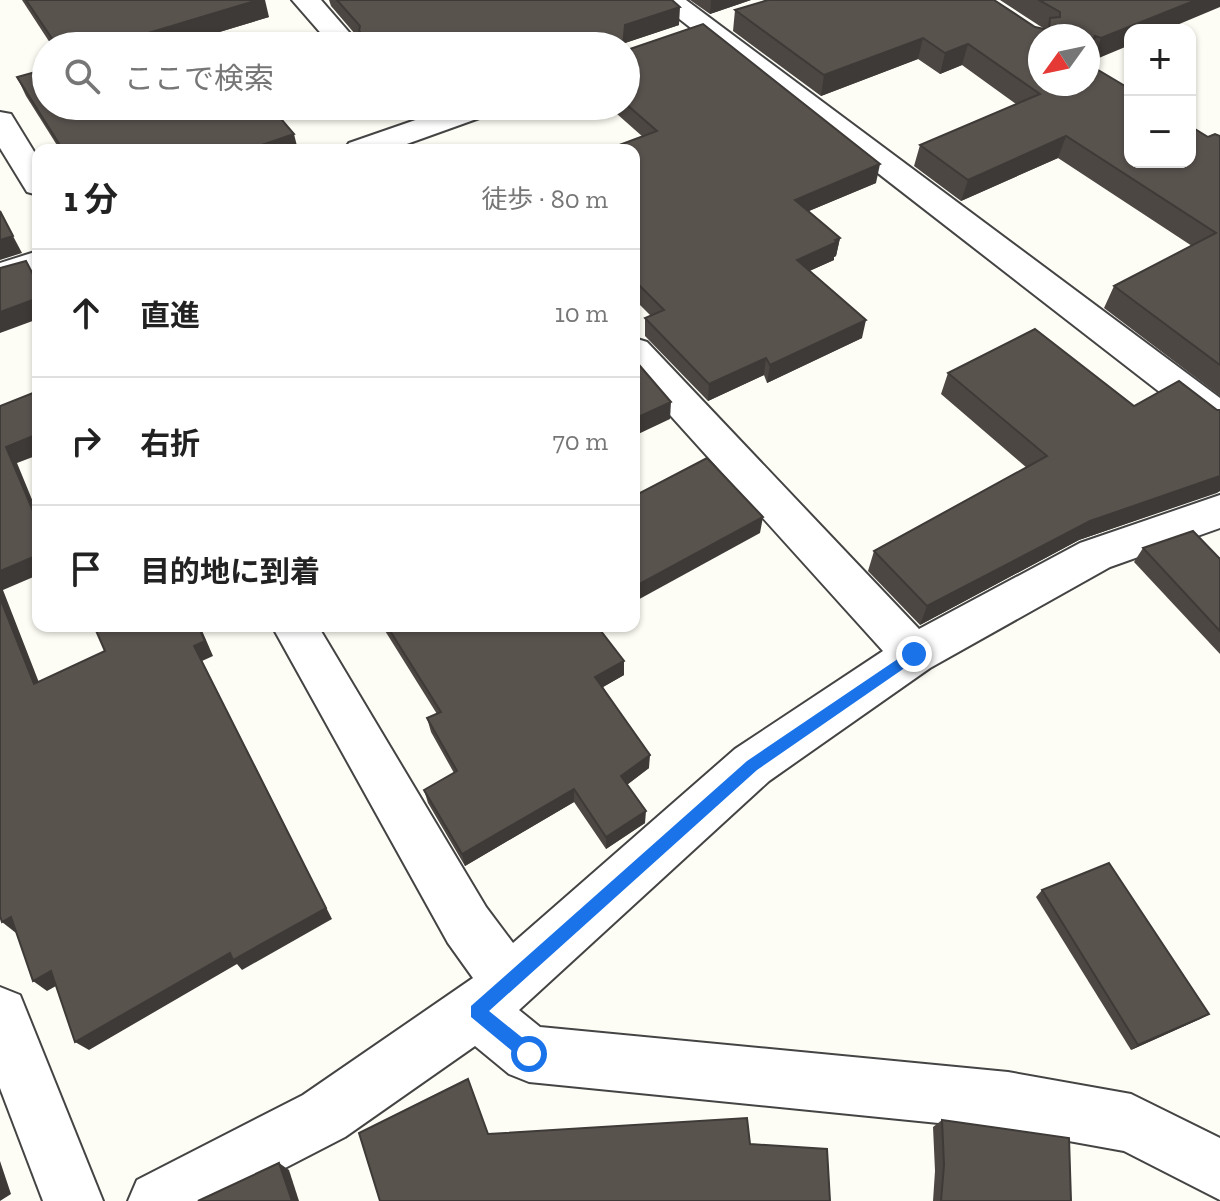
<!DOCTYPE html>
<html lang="ja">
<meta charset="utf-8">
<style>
:root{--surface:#fff;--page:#f2f2f2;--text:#222;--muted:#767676;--line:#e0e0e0}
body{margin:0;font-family:"Zilla Slab","Noto Sans JP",serif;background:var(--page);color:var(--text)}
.controls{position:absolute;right:24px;top:24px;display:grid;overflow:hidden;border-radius:16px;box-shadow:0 2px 6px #0004}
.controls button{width:72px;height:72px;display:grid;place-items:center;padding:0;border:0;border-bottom:2px solid var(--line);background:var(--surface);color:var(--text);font:40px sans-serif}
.compass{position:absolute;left:1028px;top:24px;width:72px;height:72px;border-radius:50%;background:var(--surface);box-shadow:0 2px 6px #0004;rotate:237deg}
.stop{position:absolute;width:24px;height:24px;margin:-18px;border:6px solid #1a73e8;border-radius:50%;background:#fff}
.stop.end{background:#1a73e8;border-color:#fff;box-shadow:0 2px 8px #0008}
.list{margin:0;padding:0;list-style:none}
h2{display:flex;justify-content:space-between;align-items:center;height:104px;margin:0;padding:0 32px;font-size:34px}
h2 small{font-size:26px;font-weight:400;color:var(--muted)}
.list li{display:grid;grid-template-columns:52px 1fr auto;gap:24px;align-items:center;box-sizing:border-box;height:128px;padding:0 32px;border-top:2px solid var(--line)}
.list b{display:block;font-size:30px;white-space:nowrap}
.list em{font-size:26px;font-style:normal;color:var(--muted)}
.icon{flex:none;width:44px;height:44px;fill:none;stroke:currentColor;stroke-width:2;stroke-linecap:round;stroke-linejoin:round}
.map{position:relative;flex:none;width:1220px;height:1201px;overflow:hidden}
.search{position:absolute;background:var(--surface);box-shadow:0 2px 6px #0004;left:32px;top:32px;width:608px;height:88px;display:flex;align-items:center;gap:20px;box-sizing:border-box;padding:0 28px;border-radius:44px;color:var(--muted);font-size:30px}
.panel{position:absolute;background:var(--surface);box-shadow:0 2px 6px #0004;left:32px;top:144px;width:608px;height:488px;border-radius:16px}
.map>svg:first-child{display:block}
</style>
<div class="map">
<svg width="1220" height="1201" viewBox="0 0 1220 1201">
<rect width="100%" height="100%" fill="#fefdf5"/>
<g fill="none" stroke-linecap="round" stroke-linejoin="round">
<defs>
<g id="minor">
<path d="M292,0H321L361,46H332Z"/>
<path d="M655,0H686L1220,398V432L1206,428Z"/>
<path d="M456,106H500L496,112L390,150H344L349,143Z"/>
<path d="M0,112L11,114L38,158V195L27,192L0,148Z"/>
<path d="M38,251V274L0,286V263Z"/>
<path d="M634,338L647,342L919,629L1080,543L1220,495V528L1110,567L930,668L769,781L519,1010L540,1027L1008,1072L1131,1094L1220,1138V1200L1124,1151L1008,1130L529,1082L509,1074L475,1046L345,1137L221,1201H128L137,1180L303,1095L473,978L448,943L272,626H318L486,907L513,943L735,749L883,651L634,375Z"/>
<path d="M0,987L20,995L103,1201H43L0,1088Z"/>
</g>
</defs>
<use href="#minor" stroke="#444" stroke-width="4"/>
<use href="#minor" fill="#fff" fill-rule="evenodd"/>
</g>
<g fill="#4d4743">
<path d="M22,0H258L269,17L173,46H52Z"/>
<path d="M329,0H337L679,25L625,43V46H362L361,41L331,6Z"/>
<path d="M690,0H751L710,14Z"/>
<path d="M1000,0H1220L1094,60L1088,57V36H1040L1208,137L1220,136V396L1104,308L1114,286L1192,246L1058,158L961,201L914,166L920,145L1016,104L962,65L940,74L918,59L821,96L733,31L735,10L1035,27L1046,30Z"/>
<path d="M626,49L876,183L809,211L840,238L836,256L834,257V260L809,271L862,338L767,383L764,375L708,401L645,336V318L651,316L634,299V150L643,137L608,106H626Z"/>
<path d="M17,77L298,150H60L26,96Z"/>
<path d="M948,373L1134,406L1220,410V491L1079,540L920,625L868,571L874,551L1027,468L941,394Z"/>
<path d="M1143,548L1220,559V654L1134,562Z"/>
<path d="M382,626H597L624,661V675L603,687L649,768L627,785L645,823L606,849L574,802L465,866L428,803L424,790L454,773L431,732L427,718L437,714Z"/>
<path d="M1042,890L1209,1014L1200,1019L1131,1050L1036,897Z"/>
<path d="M942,1120L1071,1201H933L935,1171L933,1127Z"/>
</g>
<g fill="#3e3a37">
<path d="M258,0H265L269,17L173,46H130L128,39Z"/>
<path d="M711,0H751L710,14Z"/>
<path d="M1196,0H1220V7L1165,30H1130V45L1094,60L1101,38Z"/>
<path d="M680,7L679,25L625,43V46H623L625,25Z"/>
<path d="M1095,36L1088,55V44Z"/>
<path d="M923,38L918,59L821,96L824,75Z"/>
<path d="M968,44L962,65L940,74L945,53Z"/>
<path d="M294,134L298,150H247Z"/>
<path d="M1066,136L1058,158L961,201L968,180Z"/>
<path d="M880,164L876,183L792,218L795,200Z"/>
<path d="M13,236L22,253L0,260V240Z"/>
<path d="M840,238L836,256L834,257V260L794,278L797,260Z"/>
<path d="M38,298V319L0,333V312Z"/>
<path d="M866,320L862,338L767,383L770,365Z"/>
<path d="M766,358L764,375L708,401L709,384Z"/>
<path d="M671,402L670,419L634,436V419Z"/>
<path d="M38,434V455L17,463L38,514V523L6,447Z"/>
<path d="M1220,476V491L1217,493L1079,540L920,625L927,606L1090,521Z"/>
<path d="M763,517L760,533L634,602V587Z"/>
<path d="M38,555V575L3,590L45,698L34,684L0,598V571Z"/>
<path d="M198,626H200L213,656L202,661L332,919L242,970L237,964L89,1050L75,1042L194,646Z"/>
<path d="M624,661V675L596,691L595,677Z"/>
<path d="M650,755L649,768L621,789V776Z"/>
<path d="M574,789V802L465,866L462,854Z"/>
<path d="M646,811L645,823L606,849V837Z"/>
<path d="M11,917L16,933L2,922Z"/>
<path d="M51,971L65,981L47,991L33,981Z"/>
<path d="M1209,1014L1200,1019L1131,1050L1138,1045Z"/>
<path d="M0,1161L11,1194L0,1201Z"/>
<path d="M279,1163L289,1170L299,1201H292Z"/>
</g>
<g fill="#59534e" stroke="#3e3a37" stroke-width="2">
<path d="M26,0H258L128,39L133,46H57Z"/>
<path d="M337,0H672L680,7L625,25L623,46H374L359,31L360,26Z"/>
<path d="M768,0H994L1035,27L1049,30L1050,18L1060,17V12L1039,0H1196L1101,38L1095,36L1093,42L1088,44V36H1040V84H1088V64L1130,89V162H1190V126L1208,137L1215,134L1220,136V365L1114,286L1216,233L1066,136L968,180L920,145L1040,94L968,44L945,53L923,38L824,75L735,10Z"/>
<path d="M703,24L880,164L795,200L840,238L835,240L837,242L797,260L866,320L770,365L766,358L709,384L645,318L664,310L634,280V150H606L657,131L626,104V49L627,50Z"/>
<path d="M46,69V106H270L294,134L247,150H63L17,77Z"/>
<path d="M0,211L13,236L0,240Z"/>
<path d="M26,261L38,284V298L0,312V268Z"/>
<path d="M1035,329L1134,406L1179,381L1217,410H1220V476L1090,521L927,606L874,551L1047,456L948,373Z"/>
<path d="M634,359L671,402L634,419Z"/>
<path d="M38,391V434L6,447L38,523V555L0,571V406Z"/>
<path d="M707,458L763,517L634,587V496Z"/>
<path d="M1193,531L1220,559V631L1143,548Z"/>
<path d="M0,598L34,684L105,651L94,626H198L205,641L194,646L326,908L233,960L230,953L75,1042L51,971L33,981L11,917L2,922L0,916Z"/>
<path d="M387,626H597L624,661L595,677L650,755L621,776L646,811L606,837L574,789L462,854L424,790L457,771L427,718L441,712Z"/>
<path d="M1109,863L1209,1014L1138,1045L1042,890Z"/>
<path d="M468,1079L488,1134L747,1118L750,1144L827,1149L830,1201H380L359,1133Z"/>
<path d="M942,1120L1069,1138L1071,1201H941L944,1165Z"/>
<path d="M279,1163L292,1201H198Z"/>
</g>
<path fill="#1a73e8" d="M914,648L921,654L919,658L757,770L489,1011L535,1048V1060H523L471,1017V1006L747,761Z"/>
</svg>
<div class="controls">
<button>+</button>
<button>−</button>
</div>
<svg class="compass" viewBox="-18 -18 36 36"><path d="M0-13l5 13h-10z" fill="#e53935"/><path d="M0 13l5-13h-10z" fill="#767676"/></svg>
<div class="stop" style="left:529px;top:1054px"></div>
<div class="stop end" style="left:914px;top:654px"></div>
<div class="search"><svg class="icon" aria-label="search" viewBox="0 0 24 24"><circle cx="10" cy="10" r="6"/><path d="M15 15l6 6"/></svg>ここで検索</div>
<section class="panel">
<h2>1 分<small>徒歩 · 80 m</small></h2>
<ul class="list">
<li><svg class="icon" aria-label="ahead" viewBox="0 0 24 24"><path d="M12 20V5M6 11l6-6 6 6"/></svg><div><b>直進</b></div><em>10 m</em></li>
<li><svg class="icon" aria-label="right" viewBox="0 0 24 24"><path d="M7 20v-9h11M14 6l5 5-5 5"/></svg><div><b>右折</b></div><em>70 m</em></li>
<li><svg class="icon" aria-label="arrive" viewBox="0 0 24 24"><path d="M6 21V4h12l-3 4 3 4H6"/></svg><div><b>目的地に到着</b></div></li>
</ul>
</section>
</div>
